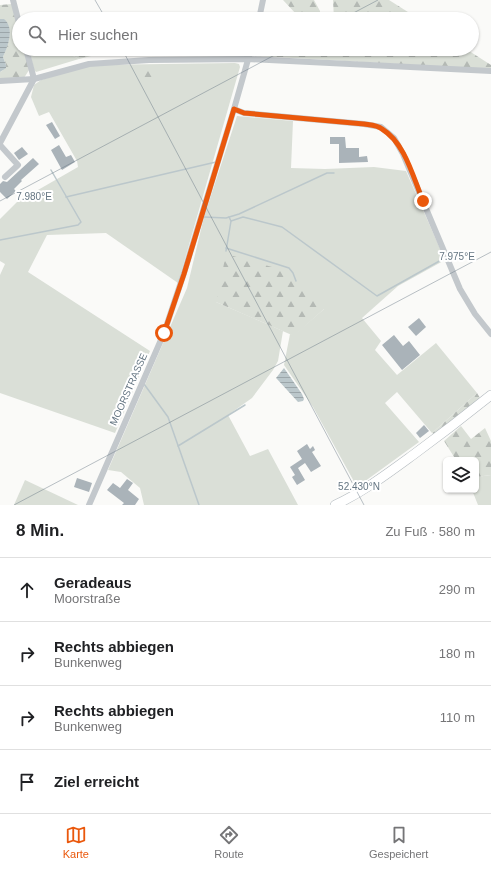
<!DOCTYPE html>
<html lang="de">
<meta charset="utf-8">
<style>
:root{--surface:#fff;--page:#f6f6f6;--text:#202124;--muted:#757577;--line:#e0e0e0;--accent:#ea580c}
body{margin:0;font-family:Helvetica,sans-serif;background:var(--page);color:var(--text)}
.controls{position:absolute;right:12px;bottom:12px;display:grid;overflow:hidden;border-radius:6px;box-shadow:0 1px 3px #0004}
.controls button{width:36px;height:36px;display:grid;place-items:center;padding:0;border:0;border-bottom:1px solid var(--line);background:var(--surface);color:var(--text);font:20px sans-serif}
.stop{position:absolute;width:12px;height:12px;margin:-9px;border:3px solid #ea580c;border-radius:50%;background:#fff}
.stop.end{background:#ea580c;border-color:#fff;box-shadow:0 1px 4px #0008}
.list{margin:0;padding:0;list-style:none}
h2{display:flex;justify-content:space-between;align-items:center;height:52px;margin:0;padding:0 16px;font-size:17px}
h2 small{font-size:13px;font-weight:400;color:var(--muted)}
.list li{display:grid;grid-template-columns:26px 1fr auto;gap:12px;align-items:center;box-sizing:border-box;height:64px;padding:0 16px;border-top:1px solid var(--line)}
.list b{display:block;font-size:15px;white-space:nowrap}
.list p{margin:0;font-size:13px;white-space:nowrap;color:var(--muted)}
.list em{font-size:13px;font-style:normal;color:var(--muted)}
.icon{flex:none;width:22px;height:22px;fill:none;stroke:currentColor;stroke-width:2;stroke-linecap:round;stroke-linejoin:round}
.map{position:relative;flex:none;width:491px;height:505px;overflow:hidden}
.search{position:absolute;background:var(--surface);box-shadow:0 1px 3px #0004;left:12px;right:12px;top:12px;height:44px;display:flex;align-items:center;gap:10px;box-sizing:border-box;padding:0 14px;border-radius:22px;color:var(--muted);font-size:15px}
.sheet{height:308px;background:var(--surface)}
nav{display:flex;justify-content:space-around;align-items:center;box-sizing:border-box;height:56px;border-top:1px solid var(--line);background:var(--surface);font-size:11px;color:var(--muted)}
nav a{display:grid;justify-items:center;gap:2px}
nav .on{color:var(--accent)}
.map>svg:first-child{display:block}
</style>
<div class="map">
<svg width="491" height="505" viewBox="0 0 491 505">
<defs>
<pattern id="forest-firs" width="22" height="20" patternUnits="userSpaceOnUse"><rect width="22" height="20" fill="#dadfd7"/><path d="M5 1l3.5 6h-7zM16 11l3.5 6h-7z" fill="#b4b9b4"/></pattern>
<pattern id="water-rules" width="6" height="5" patternUnits="userSpaceOnUse"><rect width="6" height="5" fill="#bbc7cb"/><path d="M0 2.5h6" fill="none" stroke="#9ca6aa"/></pattern>
</defs>
<rect width="100%" height="100%" fill="#fafaf8"/>
<g fill="#dadfd7">
<path d="M29,49H60L79,59L36,72L34,70Z"/>
<path d="M235,63L239,64L240,67L178,283L106,233L47,235L28,272L150,351L115,433L0,393V275L5,264L0,261V219L17,202L78,167L77,161L49,112L39,116L31,97L34,85L41,80L91,65Z"/>
<path d="M237,116L293,121L291,168L325,169L374,167L406,171L445,260L398,286L362,318L381,341L375,350L397,375L436,343L477,393L432,433L397,392L385,403L419,442L357,487L313,407L284,365L290,334L294,335L324,309L216,302L283,331L278,361L273,370L252,398L228,415L250,456L268,449L298,505H144L140,488L121,472L108,470L187,288L204,217Z"/>
<path d="M491,475V505H478L472,490H476V477Z"/>
<path d="M25,480L78,505H14Z"/>
</g>
<g fill="url(#forest-firs)">
<path d="M283,0H314L320,11V19H297V15Z"/>
<path d="M333,0H389L419,19H334Z"/>
<path d="M12,4L19,31V49H24L29,70L24,78L0,80V72L2,71L6,65L3,57C8,44 14,31 4,20L0,19V5Z"/>
<path d="M60,49H81L95,55L79,59Z"/>
<path d="M254,49H466L491,65V68L485,69L257,56L253,53Z"/>
<path d="M129,67H159L154,90Z"/>
<path d="M226,254L290,272L324,309L294,336L216,302Z"/>
<path d="M477,393L480,398L434,434L432,433Z"/>
<path d="M461,426L471,439L485,428L491,441V475L476,477V460H456L444,441Z"/>
</g>
<g fill="url(#water-rules)">
<path d="M0,19H4C15,28 8,46 3,57L6,65V68L0,72Z"/>
<path d="M284,368L302,394L304,399L303,401L298,402L277,379L276,378Z"/>
</g>
<g fill="none" stroke-linecap="round" stroke-linejoin="round">
<g stroke="#bbc7cb" stroke-width="1.5">
<path d="M66,197L216,162"/>
<path d="M204,217L226,218L239,214L327,173H334"/>
<path d="M229,217L231,221L243,217L282,227L377,296L443,259"/>
<path d="M0,240L78,225L81,222L51,170"/>
<path d="M226,248L289,268L293,273L296,281"/>
<path d="M226,251L231,221"/>
<path d="M144,384L168,417L199,505"/>
<path d="M178,446L245,405"/>
</g>
</g>
<g fill="#aab3b9">
<path d="M52,122L60,136L55,139L46,125Z"/>
<path d="M330,137H345L346,148H359V157L367,156L368,162L339,163V144H330Z"/>
<path d="M59,145L66,157L71,155L75,162L62,170L51,150Z"/>
<path d="M22,147L28,154L19,160L14,153Z"/>
<path d="M33,158L39,164L21,180L22,181L14,189L16,191L7,199L0,192V184L3,181L7,182Z"/>
<path d="M419,318L426,327L416,336L408,327Z"/>
<path d="M394,335L403,346L409,341L420,355L402,370L382,345Z"/>
<path d="M424,425L429,431L420,438L416,433Z"/>
<path d="M307,444L310,449L313,446L315,450L312,452L321,466L311,472L305,463L298,468L305,480L297,485L292,477L295,475L290,467L302,459L297,451Z"/>
<path d="M77,478L92,483L89,492L74,487Z"/>
<path d="M127,479L133,483L128,490L139,499L135,505H122L124,503L107,490L113,483L120,488Z"/>
</g>
<g fill="none" stroke-linecap="round" stroke-linejoin="round">
<defs>
<path id="secondary" d="M335,505C363,492 387,474 413,455C439,436 465,416 491,395"/>
</defs>
<use href="#secondary" stroke="#b3babf" stroke-width="10"/>
<g stroke="#c3c8cc" stroke-width="6">
<path d="M13,0L19,23"/>
<path d="M259,19L263,0"/>
<path d="M0,81L34,79L26,49"/>
<path d="M234,109L244,113L364,124L381,127L394,138L403,154L460,289L475,314L491,334"/>
<path d="M0,143L34,79L89,64L149,60L248,59L491,71"/>
<path d="M0,145L18,165L5,177"/>
<path d="M89,505L164,333L184,273L234,109L251,49"/>
</g>
<use href="#secondary" stroke="#fff" stroke-width="9"/>
</g>
<g fill="none" stroke-linecap="round" stroke-linejoin="round">
<path stroke="#ea580c" stroke-width="5" d="M164,333L184,274L234,109L244,113L364,124C370,125 377,125 382,129C405,143 413,177 423,201"/>
</g>
<path fill="none" stroke="#657683" stroke-width="1" stroke-opacity="0.45" d="M95,0L106,19M342,19L378,0M122,49L364,505M0,201L286,49M14,505L491,252"/>
<g text-anchor="middle" stroke-width="4" stroke-linejoin="round" paint-order="stroke">
<g font-size="10" fill="#657683" stroke="#fff">
<text transform="translate(128 389) rotate(-66)" y="4">MOORSTRASSE</text>
</g>
</g>
<g font-size="10" text-anchor="middle" fill="#657683" stroke="#fff" stroke-width="4" stroke-linejoin="round" paint-order="stroke">
<text x="34" y="200">7.980°E</text>
<text x="457" y="260">7.975°E</text>
<text x="359" y="490">52.430°N</text>
</g>
</svg>
<div class="controls">
<button><svg class="icon" aria-label="layers" viewBox="0 0 24 24"><path d="M12 4l9 5-9 5-9-5zM3 14l9 5 9-5"/></svg></button>
</div>
<div class="stop" style="left:164px;top:333px"></div>
<div class="stop end" style="left:423px;top:201px"></div>
<div class="search"><svg class="icon" aria-label="search" viewBox="0 0 24 24"><circle cx="10" cy="10" r="6"/><path d="M15 15l6 6"/></svg>Hier suchen</div>
</div>
<section class="sheet">
<h2>8 Min.<small>Zu Fuß · 580 m</small></h2>
<ul class="list">
<li><svg class="icon" aria-label="ahead" viewBox="0 0 24 24"><path d="M12 20V5M6 11l6-6 6 6"/></svg><div><b>Geradeaus</b><p>Moorstraße</p></div><em>290 m</em></li>
<li><svg class="icon" aria-label="right" viewBox="0 0 24 24"><path d="M7 20v-9h11M14 6l5 5-5 5"/></svg><div><b>Rechts abbiegen</b><p>Bunkenweg</p></div><em>180 m</em></li>
<li><svg class="icon" aria-label="right" viewBox="0 0 24 24"><path d="M7 20v-9h11M14 6l5 5-5 5"/></svg><div><b>Rechts abbiegen</b><p>Bunkenweg</p></div><em>110 m</em></li>
<li><svg class="icon" aria-label="arrive" viewBox="0 0 24 24"><path d="M6 21V4h12l-3 4 3 4H6"/></svg><div><b>Ziel erreicht</b></div></li>
</ul>
</section>
<nav>
<a class="on"><svg class="icon" aria-label="map" viewBox="0 0 24 24"><path d="M3 6l6-2 6 2 6-2v14l-6 2-6-2-6 2zM9 4v14M15 6v14"/></svg>Karte</a>
<a><svg class="icon" aria-label="directions" viewBox="0 0 24 24"><path d="M12 3l9 9-9 9-9-9zM9 14v-3h6M13 9l2 2-2 2"/></svg>Route</a>
<a><svg class="icon" aria-label="saved" viewBox="0 0 24 24"><path d="M7 4h10v16l-5-4-5 4z"/></svg>Gespeichert</a>
</nav>
